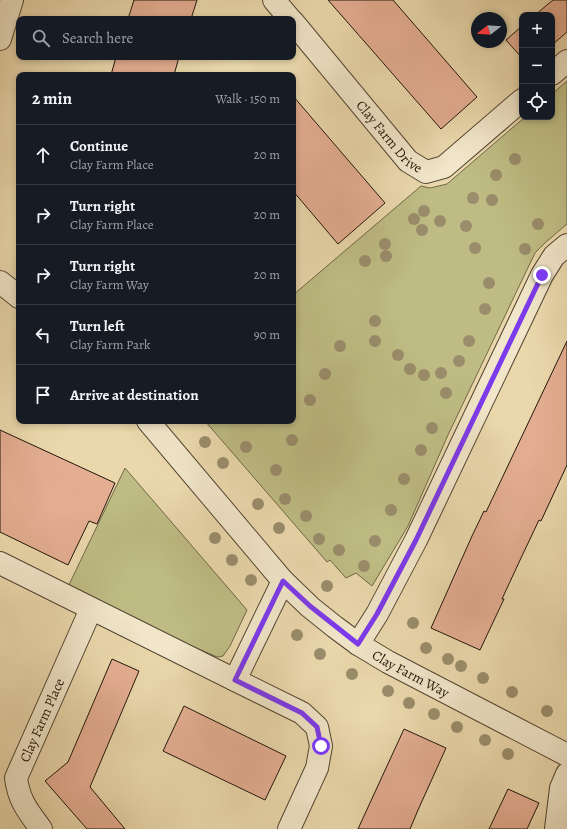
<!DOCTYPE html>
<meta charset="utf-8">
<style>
:root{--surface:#171b24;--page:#242831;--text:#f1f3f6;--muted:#9ea1a6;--line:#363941}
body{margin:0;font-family:Alegreya,serif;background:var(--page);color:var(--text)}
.controls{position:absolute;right:12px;top:12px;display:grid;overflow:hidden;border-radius:8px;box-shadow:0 2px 6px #0003}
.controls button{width:36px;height:36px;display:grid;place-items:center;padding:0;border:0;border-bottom:1px solid var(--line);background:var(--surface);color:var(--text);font:20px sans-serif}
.compass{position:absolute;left:471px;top:12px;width:36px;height:36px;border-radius:50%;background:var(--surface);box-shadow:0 2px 6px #0003;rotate:253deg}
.stop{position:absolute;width:12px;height:12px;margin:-9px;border:3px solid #7c3aed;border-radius:50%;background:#fff}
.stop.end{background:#7c3aed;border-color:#fff;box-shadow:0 1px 4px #0008}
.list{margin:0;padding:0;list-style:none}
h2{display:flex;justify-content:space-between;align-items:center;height:52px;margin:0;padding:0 16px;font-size:17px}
h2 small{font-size:13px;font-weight:400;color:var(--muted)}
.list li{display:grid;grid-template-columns:26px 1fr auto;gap:12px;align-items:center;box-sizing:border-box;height:60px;padding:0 16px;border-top:1px solid var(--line)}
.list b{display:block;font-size:15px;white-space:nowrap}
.list p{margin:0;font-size:13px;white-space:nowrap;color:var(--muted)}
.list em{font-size:13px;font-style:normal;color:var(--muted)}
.icon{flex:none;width:22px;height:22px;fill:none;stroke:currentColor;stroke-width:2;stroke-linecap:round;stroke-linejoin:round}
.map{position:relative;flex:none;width:567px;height:829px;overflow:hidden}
.search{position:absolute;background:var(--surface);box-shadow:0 2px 6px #0003;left:16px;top:16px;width:280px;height:44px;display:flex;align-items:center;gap:10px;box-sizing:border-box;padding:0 14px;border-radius:8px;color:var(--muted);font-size:15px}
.panel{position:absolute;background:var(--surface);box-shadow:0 2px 6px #0003;left:16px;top:72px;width:280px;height:352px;border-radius:8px}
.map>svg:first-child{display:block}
</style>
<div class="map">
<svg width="567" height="829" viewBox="0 0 567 829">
<rect width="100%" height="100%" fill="#ead8ac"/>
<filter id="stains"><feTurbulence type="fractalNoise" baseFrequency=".005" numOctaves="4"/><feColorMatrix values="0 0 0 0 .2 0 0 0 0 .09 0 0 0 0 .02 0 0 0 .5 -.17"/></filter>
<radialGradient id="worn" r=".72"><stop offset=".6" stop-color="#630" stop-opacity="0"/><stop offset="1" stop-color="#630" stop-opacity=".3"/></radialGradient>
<g fill="#bebc84" stroke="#706847">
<path d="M567,81V224L546,242L535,253L448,435L408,526L372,586L356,573L346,578L330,560L327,562L205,421H293V295L421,186L430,188L447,184L525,117H552V94Z"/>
<path d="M125,468L247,610L230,646L223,656L217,657L66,591Z"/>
</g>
<g fill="#e4ae92" stroke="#22150a">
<path d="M134,0H197L191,19H128Z"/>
<path d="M328,0H393L477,97L441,129Z"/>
<path d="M553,0H567V32L552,45V15H535Z"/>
<path d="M522,26V58L506,40Z"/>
<path d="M116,57H179L174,75H111Z"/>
<path d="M293,96L385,203L338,244L293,191Z"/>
<path d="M567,341V465L541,521L539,520L521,558L502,599H504L480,650L431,628L472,536L484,511L486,512Z"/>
<path d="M0,430L115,483L97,524L89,521L68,565L0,532Z"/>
<path d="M112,659L139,671L90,787L125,829H87L45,781L68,762Z"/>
<path d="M184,706L286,756L265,800L163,751Z"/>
<path d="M404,729L446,748L418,810L410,829H358Z"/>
<path d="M508,789L539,803L527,829H489Z"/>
</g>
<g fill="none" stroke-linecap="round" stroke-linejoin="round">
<defs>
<g id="street">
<path d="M274,0L290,19"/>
<path id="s1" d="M293,22L408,161L426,172L444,167L522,100"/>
<path d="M0,39L12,0"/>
<path d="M552,74L567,61"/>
<path d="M0,282L19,297"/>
<path id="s2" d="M148,421L283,581L310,607L335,627L358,644L388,662L567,755"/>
<path d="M0,563L235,680L283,581"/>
<path d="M358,644L377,614L416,540L542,275L554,256L567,245"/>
<path d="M235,680L302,713L317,727L321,746L317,768L289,829"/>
<path id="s3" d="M41,829C28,811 19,801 16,778L91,609"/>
<path d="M556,829L561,788L567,774"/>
</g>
</defs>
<use href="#street" stroke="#544632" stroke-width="24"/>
<use href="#street" stroke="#f1e6c9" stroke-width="22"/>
</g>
<g fill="#9a8d6b">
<circle cx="515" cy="159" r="6"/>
<circle cx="496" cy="175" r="6"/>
<circle cx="473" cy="198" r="6"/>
<circle cx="492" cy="200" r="6"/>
<circle cx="424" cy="211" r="6"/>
<circle cx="414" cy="219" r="6"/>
<circle cx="440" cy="221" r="6"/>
<circle cx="538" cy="224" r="6"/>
<circle cx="466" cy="226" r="6"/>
<circle cx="422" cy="230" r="6"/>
<circle cx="385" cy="244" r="6"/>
<circle cx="475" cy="248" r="6"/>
<circle cx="525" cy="249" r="6"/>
<circle cx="386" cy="256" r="6"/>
<circle cx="365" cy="261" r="6"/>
<circle cx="489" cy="283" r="6"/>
<circle cx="485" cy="309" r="6"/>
<circle cx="375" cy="321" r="6"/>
<circle cx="375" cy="341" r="6"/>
<circle cx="469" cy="341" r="6"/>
<circle cx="340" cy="346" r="6"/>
<circle cx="398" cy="355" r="6"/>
<circle cx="459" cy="361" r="6"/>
<circle cx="410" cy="369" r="6"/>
<circle cx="441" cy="373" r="6"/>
<circle cx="325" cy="374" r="6"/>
<circle cx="424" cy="375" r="6"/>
<circle cx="446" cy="393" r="6"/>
<circle cx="310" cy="400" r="6"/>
<circle cx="432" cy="428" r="6"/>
<circle cx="292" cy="440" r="6"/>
<circle cx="205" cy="442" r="6"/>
<circle cx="246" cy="447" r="6"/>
<circle cx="421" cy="450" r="6"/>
<circle cx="223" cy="463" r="6"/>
<circle cx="276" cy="470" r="6"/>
<circle cx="404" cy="479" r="6"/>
<circle cx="285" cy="499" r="6"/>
<circle cx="258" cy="504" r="6"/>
<circle cx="391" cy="510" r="6"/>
<circle cx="306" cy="516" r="6"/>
<circle cx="279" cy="528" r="6"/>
<circle cx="215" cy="538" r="6"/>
<circle cx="319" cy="539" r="6"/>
<circle cx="375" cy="541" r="6"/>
<circle cx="339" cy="550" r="6"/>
<circle cx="232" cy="560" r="6"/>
<circle cx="364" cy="566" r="6"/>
<circle cx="251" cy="580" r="6"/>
<circle cx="327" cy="586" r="6"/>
<circle cx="413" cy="623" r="6"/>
<circle cx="297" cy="635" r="6"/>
<circle cx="426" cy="648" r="6"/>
<circle cx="320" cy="654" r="6"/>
<circle cx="448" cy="659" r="6"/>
<circle cx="461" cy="666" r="6"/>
<circle cx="352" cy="674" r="6"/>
<circle cx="483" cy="678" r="6"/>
<circle cx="388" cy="691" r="6"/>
<circle cx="512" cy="692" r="6"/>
<circle cx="409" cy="703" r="6"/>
<circle cx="547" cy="711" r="6"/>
<circle cx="434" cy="714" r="6"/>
<circle cx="457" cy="727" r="6"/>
<circle cx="485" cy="740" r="6"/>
<circle cx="508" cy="754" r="6"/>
</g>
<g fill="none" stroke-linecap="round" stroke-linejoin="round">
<path stroke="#7c3aed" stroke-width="5" d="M321,746L317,727L302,713L235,680L283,581L310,606L358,644L377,614L416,540L542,275"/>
</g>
<g text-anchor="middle" stroke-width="3" stroke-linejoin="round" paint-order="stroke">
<g font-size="14" fill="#22150a" stroke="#f1e6c9">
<text dy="5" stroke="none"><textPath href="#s1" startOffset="150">Clay Farm Drive</textPath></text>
<text dy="5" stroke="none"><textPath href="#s2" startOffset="368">Clay Farm Way</textPath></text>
<text dy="5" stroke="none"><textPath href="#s3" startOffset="121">Clay Farm Place</textPath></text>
</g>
</g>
<rect width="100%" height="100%" filter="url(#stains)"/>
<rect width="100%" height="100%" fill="url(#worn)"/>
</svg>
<div class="controls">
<button>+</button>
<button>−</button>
<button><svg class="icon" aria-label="locate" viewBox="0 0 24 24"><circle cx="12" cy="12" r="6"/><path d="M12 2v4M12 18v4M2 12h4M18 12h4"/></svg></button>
</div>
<svg class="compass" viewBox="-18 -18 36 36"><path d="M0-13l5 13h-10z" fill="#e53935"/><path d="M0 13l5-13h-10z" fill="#9ea1a6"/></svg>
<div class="stop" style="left:321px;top:746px"></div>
<div class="stop end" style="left:542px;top:275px"></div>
<div class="search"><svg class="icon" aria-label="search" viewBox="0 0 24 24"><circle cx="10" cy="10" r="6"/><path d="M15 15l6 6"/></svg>Search here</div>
<section class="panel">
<h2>2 min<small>Walk · 150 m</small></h2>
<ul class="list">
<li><svg class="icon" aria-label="ahead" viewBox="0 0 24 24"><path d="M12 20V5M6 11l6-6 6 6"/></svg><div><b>Continue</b><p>Clay Farm Place</p></div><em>20 m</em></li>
<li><svg class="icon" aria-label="right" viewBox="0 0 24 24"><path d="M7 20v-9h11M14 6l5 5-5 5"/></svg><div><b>Turn right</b><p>Clay Farm Place</p></div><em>20 m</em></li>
<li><svg class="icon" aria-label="right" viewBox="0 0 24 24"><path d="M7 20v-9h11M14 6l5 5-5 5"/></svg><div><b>Turn right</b><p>Clay Farm Way</p></div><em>20 m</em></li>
<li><svg class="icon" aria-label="left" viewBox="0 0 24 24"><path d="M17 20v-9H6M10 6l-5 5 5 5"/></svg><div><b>Turn left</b><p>Clay Farm Park</p></div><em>90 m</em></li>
<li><svg class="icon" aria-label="arrive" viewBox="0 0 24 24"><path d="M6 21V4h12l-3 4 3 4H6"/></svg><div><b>Arrive at destination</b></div></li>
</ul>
</section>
</div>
